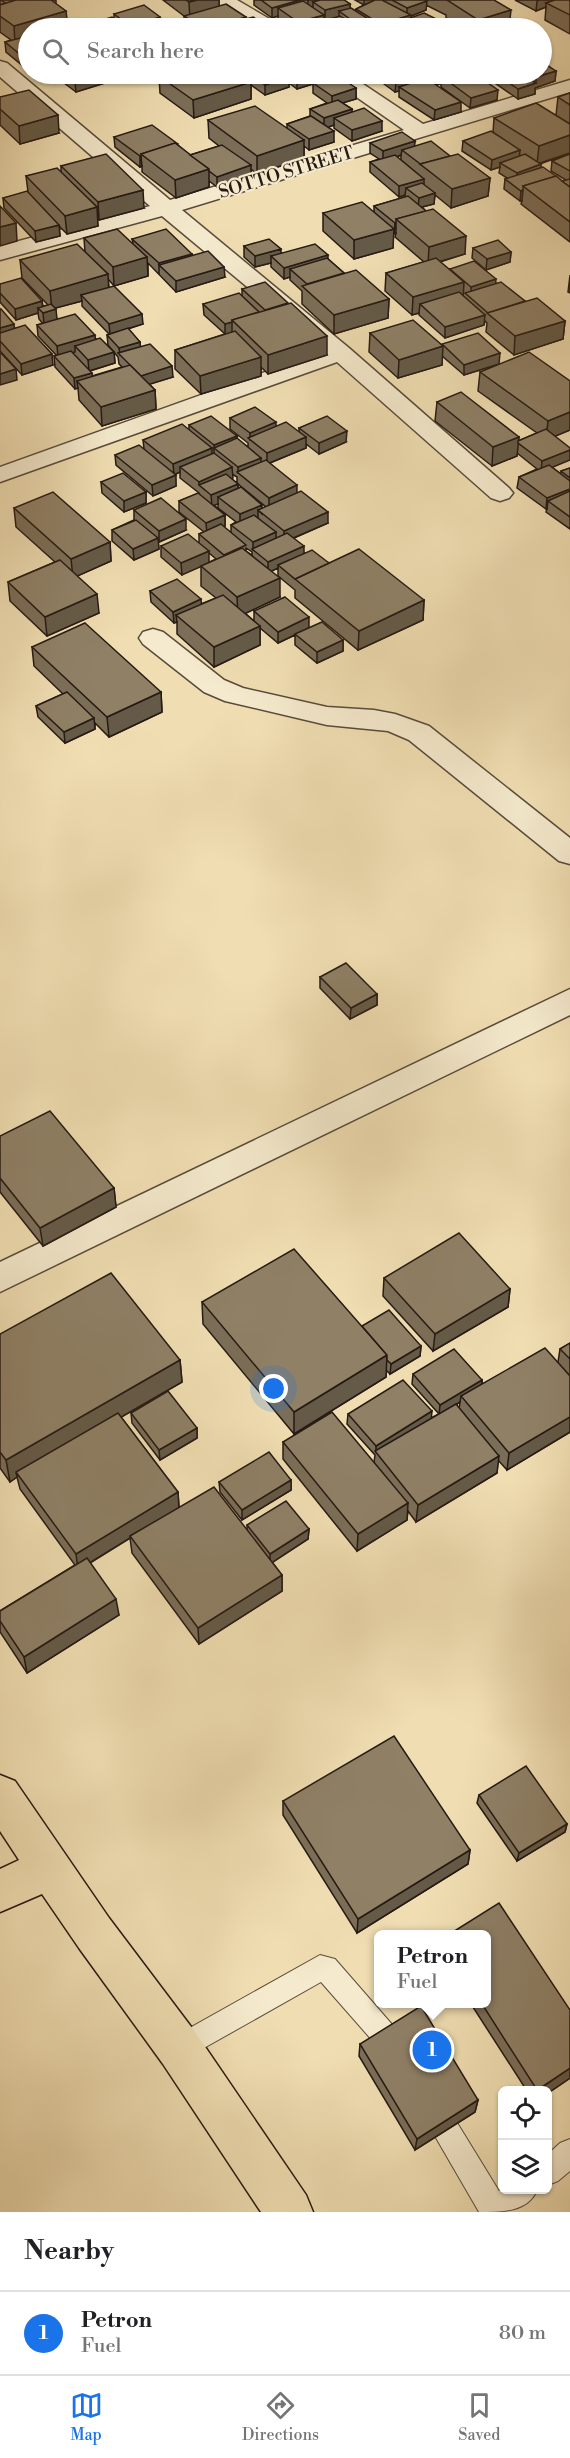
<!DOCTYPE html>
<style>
:root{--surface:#fff;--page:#f6f6f6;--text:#202124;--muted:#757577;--line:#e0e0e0;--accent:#1a73e8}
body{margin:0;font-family:"Libre Bodoni",serif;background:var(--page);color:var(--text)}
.controls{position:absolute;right:18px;bottom:18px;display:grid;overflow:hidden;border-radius:9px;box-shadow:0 2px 4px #0004}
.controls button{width:54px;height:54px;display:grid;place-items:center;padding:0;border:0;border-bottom:2px solid var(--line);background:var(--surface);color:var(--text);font:30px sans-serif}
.you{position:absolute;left:274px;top:1389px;width:21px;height:21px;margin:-15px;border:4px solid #fff;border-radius:50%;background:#1a73e8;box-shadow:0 0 0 9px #1a73e833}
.badge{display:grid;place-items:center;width:39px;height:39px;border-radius:50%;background:var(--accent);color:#fff;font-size:20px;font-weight:700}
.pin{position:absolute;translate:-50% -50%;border:3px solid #fff;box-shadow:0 2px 6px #0006}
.popup{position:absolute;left:374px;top:1930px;width:117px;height:78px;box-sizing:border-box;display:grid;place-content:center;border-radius:9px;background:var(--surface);filter:drop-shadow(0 2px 4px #0005);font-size:20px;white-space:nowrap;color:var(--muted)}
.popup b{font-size:22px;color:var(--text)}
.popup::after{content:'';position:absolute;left:50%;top:100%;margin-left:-12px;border:12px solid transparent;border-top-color:var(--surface)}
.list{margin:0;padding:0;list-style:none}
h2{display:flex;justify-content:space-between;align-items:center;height:78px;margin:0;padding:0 24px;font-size:26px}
h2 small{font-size:20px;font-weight:400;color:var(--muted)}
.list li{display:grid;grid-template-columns:39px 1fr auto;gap:18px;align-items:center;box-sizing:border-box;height:84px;padding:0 24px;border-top:2px solid var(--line)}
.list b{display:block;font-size:22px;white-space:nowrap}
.list p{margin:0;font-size:20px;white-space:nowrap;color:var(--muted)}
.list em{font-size:20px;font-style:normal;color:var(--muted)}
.icon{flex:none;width:33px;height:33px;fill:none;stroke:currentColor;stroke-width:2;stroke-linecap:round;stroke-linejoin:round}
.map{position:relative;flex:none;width:570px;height:2212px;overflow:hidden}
.search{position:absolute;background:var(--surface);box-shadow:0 2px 4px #0004;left:18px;right:18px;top:18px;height:66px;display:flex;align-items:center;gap:15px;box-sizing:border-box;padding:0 21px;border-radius:33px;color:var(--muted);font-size:22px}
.sheet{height:162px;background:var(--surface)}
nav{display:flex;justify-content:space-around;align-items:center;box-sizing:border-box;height:84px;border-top:2px solid var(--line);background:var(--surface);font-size:16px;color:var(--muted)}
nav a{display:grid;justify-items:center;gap:3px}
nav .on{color:var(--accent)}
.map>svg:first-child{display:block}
</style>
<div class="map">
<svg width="570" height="2212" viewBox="0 0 570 2212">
<rect width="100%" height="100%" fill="#f0deb2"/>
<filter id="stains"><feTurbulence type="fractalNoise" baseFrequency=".00333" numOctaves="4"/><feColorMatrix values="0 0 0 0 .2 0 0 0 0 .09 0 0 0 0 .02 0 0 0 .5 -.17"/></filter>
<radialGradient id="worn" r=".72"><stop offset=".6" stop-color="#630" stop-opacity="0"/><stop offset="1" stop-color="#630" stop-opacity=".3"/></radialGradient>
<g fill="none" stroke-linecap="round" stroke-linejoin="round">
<defs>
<g id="lane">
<path d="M320,1955L335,1959L396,2029L400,2038L396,2047L387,2051L378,2047L321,1982L188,2057L179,2061L170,2057L166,2048L170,2039Z"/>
<path d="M446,2117L456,2121L499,2191L502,2188L537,2190C528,2212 502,2212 479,2212L432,2131L436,2121Z"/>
<path d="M570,2139V2171L558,2181L548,2185V2154L560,2143Z"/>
</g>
<g id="street">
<path d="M214,0H237L278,24L281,28H258L216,4Z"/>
<path d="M0,61L7,63L170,200L404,130L329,78L326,74H348L423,124L570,80V92L182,210L349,348L509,488L513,493L509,498L500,501L491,498L337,362L0,482V467L324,351L162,216L0,260V246L150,206L0,77Z"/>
<path d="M153,629L163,632L224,680L243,688L327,707L374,710L395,714L429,726L570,838V864L559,861L409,740L388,731L327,725L225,701L204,692L143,644L139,638L143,632Z"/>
<path d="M570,989V1015L0,1292V1262Z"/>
</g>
<path id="primary" d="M0,1775L15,1781L109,1918L195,2032L306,2195L313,2212H261L163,2064L79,1948L42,1894L0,1912V1869L19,1860L0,1831Z"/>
</defs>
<use href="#lane" stroke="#584b3b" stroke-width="2"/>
<use href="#street" stroke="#584b3b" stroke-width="3"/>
<use href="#primary" stroke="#261a13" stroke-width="3"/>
<use href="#lane" fill="#f5eacd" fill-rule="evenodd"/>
<use href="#street" fill="#f5eacd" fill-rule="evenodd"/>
<use href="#primary" fill="#f0deb2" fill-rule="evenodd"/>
</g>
<g fill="#7b6e58" stroke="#261a13" stroke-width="1.5" fill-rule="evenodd">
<path d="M0,0H56V4L68,28H28L23,66L6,52L5,42L11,40L0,32Z"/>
<path d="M163,0H219V6L246,19L270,28H188L184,26V16Z"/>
<path d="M254,0H344L350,4V9L356,11V9L364,5L355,0H494L509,28H463L446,18V15L426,5V10L411,16V18L436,19L435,28H404V27L399,28H293L278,18V16L272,18L254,5Z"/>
<path d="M515,0H570V34L545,20L546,7L536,11Z"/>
<path d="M114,14L161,27L157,28H85V25L114,19Z"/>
<path d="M556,71L555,81L535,88V94L518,99L486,77L481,78L497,100L470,108L441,87V83L437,85L426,77L461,112L434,120L399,97V91L395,92L380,81L381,74H542Z"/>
<path d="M58,74H105V83L76,92L59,79Z"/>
<path d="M247,74H326V79L356,88V99L342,103L352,109V112L382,131L352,141L334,128V125L328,127L334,142L309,150L304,146V158L257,174L251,169V176L217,187L209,181V187L176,198L142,172V166L140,167L115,147L114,137L178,144V145L190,155L219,146L209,138L208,120L287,129V124L310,116V109L327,103L313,93V84L297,89L289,83V87L265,95L251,85V99L194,118L160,93L159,76L247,79Z"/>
<path d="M570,93V153L540,164L541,168L562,181L566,180L551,171L552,161L570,154V242L521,204L522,201H520L504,189L505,179L507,178L499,173L500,167L491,170L462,151L463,141L493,133L494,118L556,115L558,97Z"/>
<path d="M0,97L59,133L20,144L0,125Z"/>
<path d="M415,141L414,146L450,156L490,178L488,196L451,208L435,195L434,204L422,207L465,254L440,262L450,270V269L496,283L525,301L565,321L563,339L514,355L486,332L487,323L485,321L484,325L445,338L419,315V313L412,315L385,291L386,273L424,262L395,237L396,233H393V248L354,259L323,231V213H374V206L405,197V195L399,197L370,172V162L379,159L370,153V143ZM401,155V160L420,176L397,157Z"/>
<path d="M61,166L144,208L99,220L97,219L98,226L67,234L59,226L60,236L36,242L4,208L3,198L28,192L26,176L61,172Z"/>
<path d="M84,238L133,243L132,239L192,254V256L225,277L176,292L148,263V276L114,286L108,279L109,287L143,324L128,329L140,342V347L173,377L149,384L155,390L156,409L102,426L79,400L78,388L75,389L55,367L54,356H57L38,336L37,325L43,324L39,319L38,313L16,320L0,302V284L42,301L43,306L48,305L22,278L20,260L85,252ZM82,301V306L109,334L107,335L108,345L118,357L119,364L122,367L92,376L90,371L115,363L114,352L96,339L57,320L55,308Z"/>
<path d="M244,246L281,253L328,259L344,273L389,299L388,318L334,334L302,304V291L290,280V277L284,279L271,267V263L255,267L244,257Z"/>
<path d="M473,248L511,252L510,262L486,270L472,258Z"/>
<path d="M570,275V293L568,292Z"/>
<path d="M242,289L327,355L268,374L261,367V376L201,394L175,369V350L225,334L204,315L203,304L242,296Z"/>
<path d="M0,309L15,328L53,365L22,375L0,351Z"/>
<path d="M370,333L442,345L499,364L464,375L442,356V365L398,378L369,352Z"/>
<path d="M480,372L570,381V430L555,436L552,467L561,474V471L570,468V529L546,512L547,509H546L517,488L519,477L537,469L517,453V456L492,466L435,421L437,402L519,437L518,441L537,433L478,391Z"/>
<path d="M230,418L299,432V428L346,442L319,454L306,444V448L270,463L297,493L328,523L294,538L304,553L424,600L423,620L358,650L295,598V590L278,576V568L271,571L280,597L245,613L254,621V611L309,628L343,640V651L317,663L295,645V635L278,643L260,628V645L214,667L177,634V622L174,623L151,602L150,591L201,604L216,598L201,586V566L216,559L209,553L182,575L161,557V546L199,543V534L204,532L179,512V501L199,493L180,478V472L175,474L176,486L153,496L116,465L115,455L144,449L143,440L189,430V425L237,436V439L248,447V443L230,429ZM232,474L237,477V483L232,479ZM238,484L266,507L262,508L238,488ZM218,504V508L236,522L231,525V533L223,527L225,526V515L214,505ZM246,548L252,552V555L246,551Z"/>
<path d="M101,482L146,492V503L124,512L102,493Z"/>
<path d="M14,508L110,542L111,561L77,576L99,613L47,636L10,601L8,582L55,562L16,527Z"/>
<path d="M134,510L186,530L159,542L158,541L159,549L134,560L112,541V530L134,520Z"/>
<path d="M32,647L161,692L162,712L109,737L95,723V729L65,743L38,717L36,706L63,694L34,666Z"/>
<path d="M320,977L377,994V1005L350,1019L320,988Z"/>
<path d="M0,1136L114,1188L116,1207L43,1246L0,1192Z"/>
<path d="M384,1278L510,1289L508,1307L433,1351L383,1296Z"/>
<path d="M202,1302L362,1326L421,1346L420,1356L390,1374L386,1370V1377L294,1434L203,1324Z"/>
<path d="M0,1334L180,1360L182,1382L121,1417L178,1492L179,1507L247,1530V1525L309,1529L308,1539L272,1562L282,1575V1591L199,1644L132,1553L130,1538L90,1563L119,1615L27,1673L0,1632V1611L75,1565L20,1489L17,1477L10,1482L0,1468Z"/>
<path d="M570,1343V1432L507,1470L498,1460L497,1473L416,1522L408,1511L407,1520L357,1551L283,1459V1442L374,1462L375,1455L347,1424L348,1414L431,1418L439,1414L412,1384L413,1374L482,1380V1384L558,1362L560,1349ZM460,1402L459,1409L456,1405Z"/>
<path d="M131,1413L197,1428V1438L160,1460L132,1423Z"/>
<path d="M291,1480V1490L242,1520L220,1492L219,1482Z"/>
<path d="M479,1795L567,1824L565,1832L517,1861L477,1803Z"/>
<path d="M283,1801L470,1850L468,1864L357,1933L283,1815Z"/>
<path d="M471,2004H486L570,2010V2078L548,2093V2091H527Z"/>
<path d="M360,2044L478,2100L475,2112L415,2150L359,2056Z"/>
</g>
<g fill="#645a47" stroke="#261a13" stroke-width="1.5">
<path d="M197,0H219V11L190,20L189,2Z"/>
<path d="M300,0V10L278,8V16L272,18V8Z"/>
<path d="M308,0H333L313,2V9L308,10Z"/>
<path d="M364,0H376L364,5Z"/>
<path d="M539,0H558L546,3V7L536,11L537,1Z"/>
<path d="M427,1L426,10L411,16V23L405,20L404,27L399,28H379L380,24L407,16V8Z"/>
<path d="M350,4V14L339,11V17L325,20V10Z"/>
<path d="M511,10L509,28H478V20Z"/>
<path d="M66,11L68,28H28V40L15,44L14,26Z"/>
<path d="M324,15V25L304,27V28H298V22Z"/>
<path d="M160,17L161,27L155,28H130V26Z"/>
<path d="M246,17V27L240,28H206Z"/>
<path d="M436,19L435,28H416V26Z"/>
<path d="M370,20L369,28H357V24Z"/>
<path d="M28,54V64L23,66L22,56Z"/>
<path d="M556,71L555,81L535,88V94L518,99V89L536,83V77Z"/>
<path d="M105,74V83L76,92L75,82Z"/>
<path d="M313,74H326L325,80L297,89V78Z"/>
<path d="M426,74V83L399,87V91L395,92L396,82Z"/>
<path d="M441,74H461L441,76V83L437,85L438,75Z"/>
<path d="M475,74H486V77L474,80Z"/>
<path d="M289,77V87L265,95V85Z"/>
<path d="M251,82V99L194,118L193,100Z"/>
<path d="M356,88V99L332,106V96Z"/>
<path d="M498,90L497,100L470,108L471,98Z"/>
<path d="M461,102V112L434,120L435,110Z"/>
<path d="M352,109L351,120L334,118V125L324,129V118Z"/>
<path d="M58,115L59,133L20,144L19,126Z"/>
<path d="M382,121V131L352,141V130Z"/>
<path d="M334,131V142L309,150V139Z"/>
<path d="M570,135V153L537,164L539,146Z"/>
<path d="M304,140V158L257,174V156Z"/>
<path d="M415,141L414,151L402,150L401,155L383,162V151Z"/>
<path d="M520,150L519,160L500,163V167L491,170L492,160Z"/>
<path d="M140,156H141L142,166L140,167Z"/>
<path d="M541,164V175L516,184L517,173Z"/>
<path d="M251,165V176L217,187V177Z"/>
<path d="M209,169V187L176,198L175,180Z"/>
<path d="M490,178L488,196L451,208L452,189Z"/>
<path d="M424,179V190L406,188L405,195L399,197V186Z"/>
<path d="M143,190L144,208L99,220L98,202Z"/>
<path d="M523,190L522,201H520L521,191Z"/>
<path d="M435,193L434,204L418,208L419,198Z"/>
<path d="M97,207L98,226L67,234L65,216Z"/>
<path d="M16,223L17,241L0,246V227Z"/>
<path d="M395,223H396V233L394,234Z"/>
<path d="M59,225L60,236L36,242L35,231Z"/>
<path d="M394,229L393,248L354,259V240Z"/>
<path d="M466,236L465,254L428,265L429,247Z"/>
<path d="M281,249V260L271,256V263L255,267V256Z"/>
<path d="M511,252L510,262L486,270L487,259Z"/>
<path d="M192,254V265H159V274V263Z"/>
<path d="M328,255V266L290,269V277L284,279V268Z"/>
<path d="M147,257L148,276L114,286L113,267Z"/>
<path d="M224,267L225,277L176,292V281Z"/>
<path d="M108,274L109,293L81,295L82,301L52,309L50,291Z"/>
<path d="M496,279L495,290L471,297V287Z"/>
<path d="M464,282L463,300L420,304L419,313L412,315L413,297Z"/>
<path d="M389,299L388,318L334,334V315Z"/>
<path d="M42,301L43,312L38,308V313L16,320L15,309Z"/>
<path d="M56,309L57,320L44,324L43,313Z"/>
<path d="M142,314L143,324L110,334L109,324Z"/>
<path d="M485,315L484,325L445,338V327Z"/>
<path d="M565,321L563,339L514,355L515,336Z"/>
<path d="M232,322V333L225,335V324Z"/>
<path d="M14,324L15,335L0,339V328Z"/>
<path d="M95,335L96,346H75V352L58,357L57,346Z"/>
<path d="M327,336V355L268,374V355Z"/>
<path d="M140,342L141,352L120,355L119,348Z"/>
<path d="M443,346L442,365L398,378L399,360Z"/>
<path d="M114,352L115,363L89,371L88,360Z"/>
<path d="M500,353L499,364L464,375V365Z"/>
<path d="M52,354L53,365L22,375L21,364Z"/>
<path d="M261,357V376L201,394L200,376Z"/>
<path d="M172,366L173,377L141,387L140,376Z"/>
<path d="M16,369L17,380L0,385V374Z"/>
<path d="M92,373L93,384L77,381L78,388L75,389L74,378Z"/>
<path d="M155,390L156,409L102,426L101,407Z"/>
<path d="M570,412V430L546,440L548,421Z"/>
<path d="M276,422V433L250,440V433Z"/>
<path d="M347,431L346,442L319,454V443Z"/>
<path d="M237,436V447L214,448V456V445Z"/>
<path d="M306,437V448L267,464V453Z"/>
<path d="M519,437L517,456L492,466L493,447Z"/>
<path d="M212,448V459L180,467V472L174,475L173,464Z"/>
<path d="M570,450V460L541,472L542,461Z"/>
<path d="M261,458V469L238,473V467Z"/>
<path d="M232,467L233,478L205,490L199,485V482Z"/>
<path d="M176,475V486L153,496L152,485Z"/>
<path d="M238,484V495L218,497V504L212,506L211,495Z"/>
<path d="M297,485V496L269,509V498Z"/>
<path d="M570,489V499L548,501L547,509H546L547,498Z"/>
<path d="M146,492V503L124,512V501Z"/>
<path d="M262,505V514L258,510V518L240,525V514Z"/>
<path d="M328,512V523L284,542V531Z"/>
<path d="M225,515V526L207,534L206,523Z"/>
<path d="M186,519V530L159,542V531Z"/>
<path d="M276,532V543L253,550V542Z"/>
<path d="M158,538L159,549L134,560L133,549Z"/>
<path d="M110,542L111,561L73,578L71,559Z"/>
<path d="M304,546V557L278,565V568L268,573V562Z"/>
<path d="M209,551V563L182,575L181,563Z"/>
<path d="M280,578V597L238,617L237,597Z"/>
<path d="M97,594L99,613L47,636L45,617Z"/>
<path d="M201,599L202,610L176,615L177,622L174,623L173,612Z"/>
<path d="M424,600L423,620L358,650L359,631Z"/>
<path d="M309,617V628L278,643V632Z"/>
<path d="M260,626V645L214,667V647Z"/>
<path d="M343,640V651L317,663V652Z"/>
<path d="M161,692L162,712L109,737L107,717Z"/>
<path d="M94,718L95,729L65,743L64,732Z"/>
<path d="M377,994V1005L350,1019L351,1008Z"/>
<path d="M114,1188L116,1207L43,1246L40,1228Z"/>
<path d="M510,1289L508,1307L433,1351L435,1334Z"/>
<path d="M421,1346L420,1356L390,1374L391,1364Z"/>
<path d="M387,1355L386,1377L294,1434V1412Z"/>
<path d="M180,1360L182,1382L19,1476L16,1472L17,1477L10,1482L6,1460Z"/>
<path d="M482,1380L481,1390L461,1396L460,1402L439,1415L440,1405Z"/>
<path d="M432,1411L431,1421L376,1452V1446Z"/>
<path d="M570,1417V1432L507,1470L509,1453Z"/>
<path d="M197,1428V1438L160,1460L159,1450Z"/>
<path d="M499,1456L497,1473L416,1522L418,1505Z"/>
<path d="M291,1480V1490L242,1520V1510Z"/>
<path d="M178,1492L179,1509L130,1536V1538L78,1570L76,1554Z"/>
<path d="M408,1503L407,1520L357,1551L358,1534Z"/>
<path d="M309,1529L308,1539L270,1564V1554Z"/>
<path d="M282,1575V1591L199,1644L198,1628Z"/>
<path d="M116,1599L119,1615L27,1673L24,1657Z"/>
<path d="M567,1824L565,1832L517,1861L519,1853Z"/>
<path d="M470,1850L468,1864L357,1933L358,1919Z"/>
<path d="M570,2068V2078L548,2093V2091H537Z"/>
<path d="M478,2100L475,2112L415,2150L417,2139Z"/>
</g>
<g fill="#8f8066" stroke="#261a13" stroke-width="1.5">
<path d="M0,0H1L5,3L0,5Z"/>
<path d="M16,0H51L66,11L14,26L0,16V5Z"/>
<path d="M186,0H197L189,2Z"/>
<path d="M261,0H300L272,8Z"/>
<path d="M320,0H344L350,4L325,10L313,2Z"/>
<path d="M375,0H382L411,15L380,24L356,9Z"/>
<path d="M392,0H426L427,1L407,8Z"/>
<path d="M447,0H494L511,10L478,20Z"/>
<path d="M555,0H570V15L546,3Z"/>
<path d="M303,1L324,15L298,22L278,8Z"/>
<path d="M226,4L246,17L206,28H203L184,16Z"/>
<path d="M144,5L160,17L130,26L114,14Z"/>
<path d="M351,8L370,20L357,24L339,11Z"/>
<path d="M424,13L436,19L416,26L405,20Z"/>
<path d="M340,16L358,28H306L304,27Z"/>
<path d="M112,17L126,27L120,28H89L85,25Z"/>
<path d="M253,17L270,28H214Z"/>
<path d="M150,24L157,28H134Z"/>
<path d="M376,26L379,28H369Z"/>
<path d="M28,36V54L22,56L5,42Z"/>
<path d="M542,62L556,71L536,77L530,74H542Z"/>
<path d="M64,74H103L75,82Z"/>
<path d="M166,74H239L251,82L193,100L159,76Z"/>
<path d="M248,74H284L289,77L265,85Z"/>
<path d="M290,74H313L297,78Z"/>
<path d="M384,74H425L396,82Z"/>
<path d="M452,74H475L498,90L471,98L441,76Z"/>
<path d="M496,74H521L536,83L518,89Z"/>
<path d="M337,75L356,88L332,96L313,83Z"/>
<path d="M426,78L461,102L435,110L399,87Z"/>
<path d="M29,90L58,115L19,126L0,109V97Z"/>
<path d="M570,93V105L558,97Z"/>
<path d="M338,100L352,109L324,118L310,109Z"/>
<path d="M536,103L570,124V135L539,146L494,118Z"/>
<path d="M255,106L304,140L257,156L208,120Z"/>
<path d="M364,108L382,121L352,130L334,118Z"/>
<path d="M311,116L334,131L309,139L287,124Z"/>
<path d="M152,125L178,144L175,143L141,154V156H140L114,137Z"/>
<path d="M491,131L520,150L492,160L463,141Z"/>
<path d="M402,132L415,141L383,151L370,143Z"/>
<path d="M431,141L450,156L420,164L423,166L402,150Z"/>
<path d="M175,143L209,169L175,180L141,154Z"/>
<path d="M222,145L251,165L217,177L209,171V169L190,155Z"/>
<path d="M106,154L143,190L98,202L61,166Z"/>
<path d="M458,154L490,178L452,189L420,164Z"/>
<path d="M525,154L541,164L517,173L500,163Z"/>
<path d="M570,154V171L552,161Z"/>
<path d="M395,155L424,179L399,186L370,162Z"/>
<path d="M543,167L560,179L556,176L523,186V190L521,191L505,179Z"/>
<path d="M57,168L97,207L65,216L26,176Z"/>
<path d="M556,176L570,187V222L523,186Z"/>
<path d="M570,179V187L562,181Z"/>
<path d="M422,183L435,193L419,198L406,188Z"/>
<path d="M27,191L59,225L35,231L3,198Z"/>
<path d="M408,196L426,211L396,219V223H395L374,206Z"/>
<path d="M362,202L394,229L354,240L323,213Z"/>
<path d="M0,206L16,223L0,227Z"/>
<path d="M433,209L466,236L429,247L396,219Z"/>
<path d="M117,229L147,257L113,267L84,238Z"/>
<path d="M166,229L192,254L159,263L132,239Z"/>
<path d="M269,239L281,249L255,256L244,246Z"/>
<path d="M498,240L511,252L487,259L473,248Z"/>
<path d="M77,244L108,274L50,291L20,260Z"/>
<path d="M315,244L328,255L284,268L271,256Z"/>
<path d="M208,251L224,267L176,281L159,265Z"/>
<path d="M327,258L344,273L307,284L290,269Z"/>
<path d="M436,258L464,282L413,297L386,273Z"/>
<path d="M474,261L496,279L471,287L450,269Z"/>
<path d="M356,270L389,299L334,315L302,286Z"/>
<path d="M21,278L42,301L15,309L0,293V284Z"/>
<path d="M265,282L288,303L265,310L242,289Z"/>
<path d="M501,282L525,301L488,313L465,293Z"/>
<path d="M114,286L142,314L109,324L81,295Z"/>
<path d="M459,292L485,315L445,327L420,304Z"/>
<path d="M239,293L259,312L232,320V322L225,324L203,304Z"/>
<path d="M537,298L565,321L515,336L487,313Z"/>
<path d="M291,303L327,336L268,355L232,320Z"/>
<path d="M51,304L56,309L43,313L38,308Z"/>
<path d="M0,309H1L14,324L0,328Z"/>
<path d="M75,314L95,335L57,346L37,325Z"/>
<path d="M413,320L443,346L399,360L370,333Z"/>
<path d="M25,325L52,354L21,364L0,341V333Z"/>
<path d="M128,328L140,342L119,348L107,335Z"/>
<path d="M235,331L261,357L200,376L175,350Z"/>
<path d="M478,333L500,353L464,365L442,344Z"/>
<path d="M100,338L114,352L88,360L75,346Z"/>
<path d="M150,344L172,366L141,376L118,353Z"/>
<path d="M71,351L92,373L74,378L54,356Z"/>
<path d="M529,352L570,381V412L548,421L480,372Z"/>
<path d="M0,353H1L16,369L0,374Z"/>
<path d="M130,365L155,390L101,407L77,381Z"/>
<path d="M461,392L519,437L493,447L437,402Z"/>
<path d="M255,407L276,422L250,433L230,418Z"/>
<path d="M211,416L237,436L214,445L189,425Z"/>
<path d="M327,416L347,431L319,443L299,428Z"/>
<path d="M286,422L306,437L267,453L248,438Z"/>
<path d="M182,424L212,448L173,464L143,440Z"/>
<path d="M546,429L570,448V450L542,461L518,443V441Z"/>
<path d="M237,438L261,458L238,467L214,448Z"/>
<path d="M139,445L176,475L152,485L115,455Z"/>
<path d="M214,453L232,467L199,482L180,467Z"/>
<path d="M266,460L297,485L269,498L237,472Z"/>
<path d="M549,465L570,481V489L547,498L519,477Z"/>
<path d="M570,468V478L561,471Z"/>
<path d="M123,473L146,492L124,501L101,482Z"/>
<path d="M226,474L238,484L211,495L199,485Z"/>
<path d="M241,487L262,505L240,514L218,497Z"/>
<path d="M301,491L328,512L284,531L258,510Z"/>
<path d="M570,491V517L548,501Z"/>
<path d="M53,492L110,542L71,559L14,508Z"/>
<path d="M198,493L225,515L206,523L179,501Z"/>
<path d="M161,498L186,519L159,531L134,510Z"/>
<path d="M254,515L276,532L253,542L231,525Z"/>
<path d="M136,520L158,538L133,549L112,530Z"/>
<path d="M221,524L246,545L224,555L199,534Z"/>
<path d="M287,533L304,546L268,562L252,549Z"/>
<path d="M188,534L209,551L181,563L161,546Z"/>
<path d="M242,548L280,578L237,597L201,566Z"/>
<path d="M359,549L424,600L359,631L295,579Z"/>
<path d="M312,550L329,563L295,579L278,565Z"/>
<path d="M60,560L97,594L45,617L8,582Z"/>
<path d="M177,579L201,599L173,612L150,591Z"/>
<path d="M223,595L260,626L214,647L176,615Z"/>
<path d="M285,597L309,617L278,632L254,611Z"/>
<path d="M322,622L343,640L317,652L295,634Z"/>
<path d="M85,623L161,692L107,717L32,647Z"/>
<path d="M67,692L94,718L64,732L36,706Z"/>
<path d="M346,963L377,994L351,1008L320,977Z"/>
<path d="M50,1111L114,1188L40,1228L0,1178V1136Z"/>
<path d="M459,1233L510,1289L435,1334L384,1278Z"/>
<path d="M294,1249L387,1355L294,1412L202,1302Z"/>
<path d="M111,1273L180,1360L6,1460L0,1452V1334Z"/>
<path d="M389,1310L421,1346L391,1364L387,1360V1355L362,1326Z"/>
<path d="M570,1343V1359L560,1349Z"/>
<path d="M545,1348L570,1376V1417L509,1453L461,1396Z"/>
<path d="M454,1349L482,1380L440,1405L413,1374Z"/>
<path d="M403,1380L432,1411L376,1446L348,1414Z"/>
<path d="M168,1391L197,1428L159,1450L131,1413Z"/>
<path d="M456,1404L499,1456L418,1505L375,1451Z"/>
<path d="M332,1412L408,1503L358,1534L283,1442Z"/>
<path d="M118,1413L178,1492L76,1554L16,1472Z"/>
<path d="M269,1452L291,1480L242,1510L219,1482Z"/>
<path d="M214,1487L282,1575L198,1628L130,1536Z"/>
<path d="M286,1501L309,1529L270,1554L247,1525Z"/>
<path d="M87,1558L116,1599L24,1657L0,1621V1611Z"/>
<path d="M394,1736L470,1850L358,1919L283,1801Z"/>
<path d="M526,1766L567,1824L519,1853L479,1795Z"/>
<path d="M499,1903L570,2010V2068L537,2090L482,2004H486V1935H448Z"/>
<path d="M421,2006L478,2100L417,2139L360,2044Z"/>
</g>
<g text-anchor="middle" stroke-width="4.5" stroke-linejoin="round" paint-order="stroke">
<g font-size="18" fill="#261a13" stroke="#f5eacd">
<text transform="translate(286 172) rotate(-17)" y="6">SOTTO STREET</text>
</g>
</g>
<rect width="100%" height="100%" filter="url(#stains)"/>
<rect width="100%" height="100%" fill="url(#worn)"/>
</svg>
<div class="controls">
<button><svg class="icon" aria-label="locate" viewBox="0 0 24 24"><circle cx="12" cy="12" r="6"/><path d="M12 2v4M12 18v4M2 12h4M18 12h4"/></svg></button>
<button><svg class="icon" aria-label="layers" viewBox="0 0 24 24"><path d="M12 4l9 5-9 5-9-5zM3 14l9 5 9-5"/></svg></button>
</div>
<div class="you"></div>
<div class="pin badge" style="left:432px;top:2050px">1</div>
<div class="popup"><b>Petron</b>Fuel</div>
<div class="search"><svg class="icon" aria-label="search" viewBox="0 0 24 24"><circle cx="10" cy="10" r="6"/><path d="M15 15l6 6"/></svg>Search here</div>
</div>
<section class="sheet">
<h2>Nearby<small></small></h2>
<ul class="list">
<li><span class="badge">1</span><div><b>Petron</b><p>Fuel</p></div><em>80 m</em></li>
</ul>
</section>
<nav>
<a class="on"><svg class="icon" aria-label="map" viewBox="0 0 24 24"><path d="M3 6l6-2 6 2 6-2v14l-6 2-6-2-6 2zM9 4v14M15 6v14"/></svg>Map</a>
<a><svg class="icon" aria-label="directions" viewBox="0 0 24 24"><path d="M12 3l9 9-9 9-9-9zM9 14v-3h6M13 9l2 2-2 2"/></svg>Directions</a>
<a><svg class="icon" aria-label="saved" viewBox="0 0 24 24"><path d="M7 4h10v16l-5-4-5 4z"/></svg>Saved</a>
</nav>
